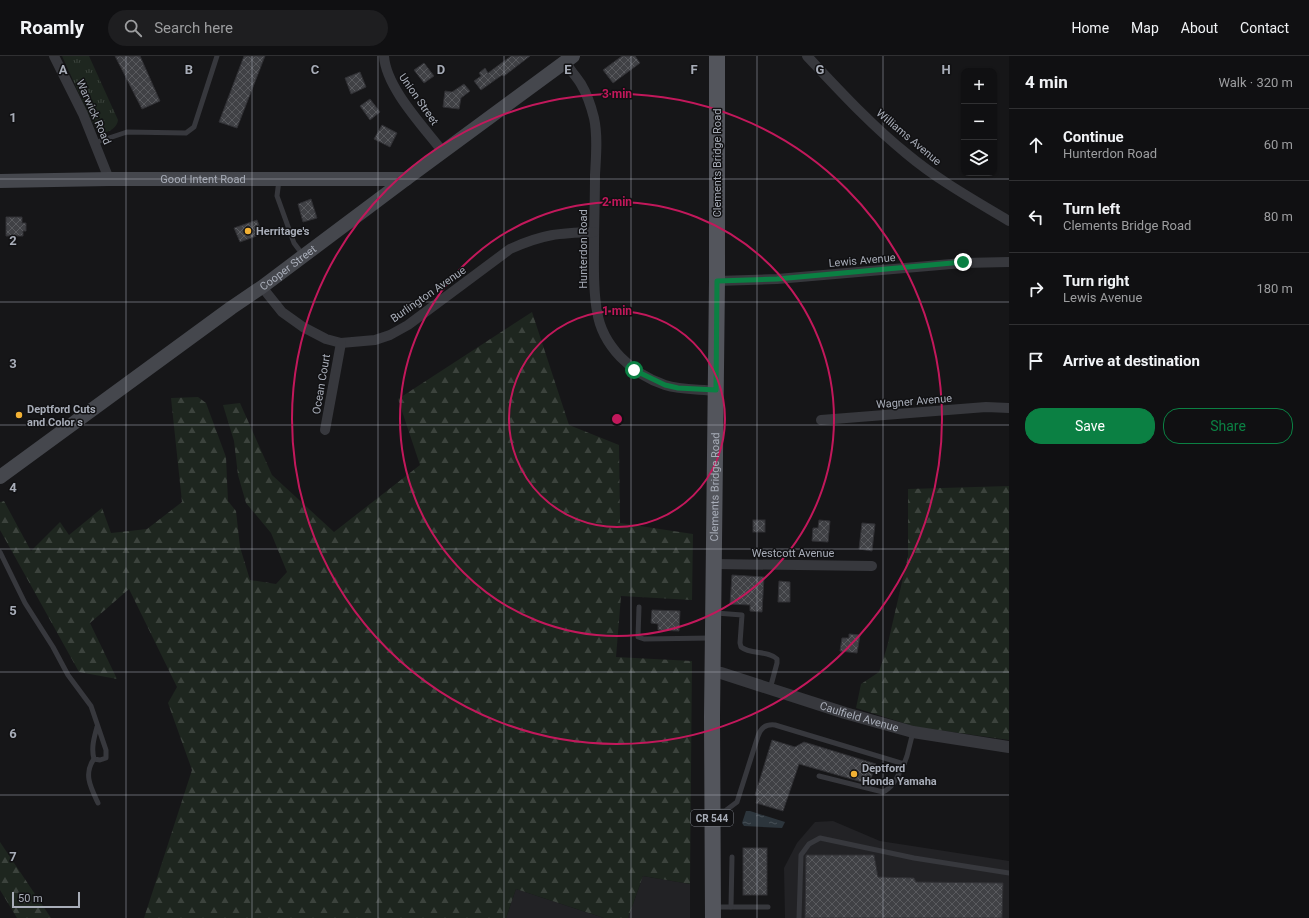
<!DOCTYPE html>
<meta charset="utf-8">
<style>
:root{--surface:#101012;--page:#1e1e20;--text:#f1f3f6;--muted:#9c9d9f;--line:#303032;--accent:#0b8043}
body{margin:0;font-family:Roboto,sans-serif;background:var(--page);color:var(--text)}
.controls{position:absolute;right:12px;top:12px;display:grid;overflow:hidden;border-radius:8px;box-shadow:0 1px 3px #0004}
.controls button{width:36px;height:36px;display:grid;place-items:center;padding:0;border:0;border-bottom:1px solid var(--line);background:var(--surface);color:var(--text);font:20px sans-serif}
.scale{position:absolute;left:12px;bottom:10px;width:68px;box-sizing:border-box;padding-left:4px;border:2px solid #a8adb8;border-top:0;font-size:11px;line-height:14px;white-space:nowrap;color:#a8adb8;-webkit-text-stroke:3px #111113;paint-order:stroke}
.stop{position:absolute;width:12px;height:12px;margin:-9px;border:3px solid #0b8043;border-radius:50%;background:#fff}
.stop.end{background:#0b8043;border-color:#fff;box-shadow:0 1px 4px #0008}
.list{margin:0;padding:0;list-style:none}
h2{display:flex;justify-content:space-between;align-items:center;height:52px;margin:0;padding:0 16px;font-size:17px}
h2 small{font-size:13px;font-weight:400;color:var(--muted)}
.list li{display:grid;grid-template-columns:26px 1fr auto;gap:12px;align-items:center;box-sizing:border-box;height:72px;padding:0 16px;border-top:1px solid var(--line)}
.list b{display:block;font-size:15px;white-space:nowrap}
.list p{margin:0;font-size:13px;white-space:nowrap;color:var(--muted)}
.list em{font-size:13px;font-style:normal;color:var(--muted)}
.actions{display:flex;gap:8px;padding:12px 16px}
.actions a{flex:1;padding:9px 0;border:1px solid var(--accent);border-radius:16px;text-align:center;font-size:14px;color:var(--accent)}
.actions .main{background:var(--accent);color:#fff}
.icon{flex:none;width:22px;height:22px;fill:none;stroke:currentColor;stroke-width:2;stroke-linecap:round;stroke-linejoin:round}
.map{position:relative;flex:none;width:1009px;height:862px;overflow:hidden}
header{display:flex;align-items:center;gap:24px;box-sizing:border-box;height:56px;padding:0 20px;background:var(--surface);border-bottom:1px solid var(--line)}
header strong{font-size:19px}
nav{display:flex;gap:22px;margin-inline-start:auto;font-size:14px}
.search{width:280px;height:36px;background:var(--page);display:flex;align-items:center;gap:10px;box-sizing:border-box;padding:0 14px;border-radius:22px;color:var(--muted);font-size:15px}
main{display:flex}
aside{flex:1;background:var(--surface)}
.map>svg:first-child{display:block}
</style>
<header>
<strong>Roamly</strong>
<div class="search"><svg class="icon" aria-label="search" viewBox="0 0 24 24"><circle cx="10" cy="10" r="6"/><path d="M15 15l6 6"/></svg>Search here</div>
<nav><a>Home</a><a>Map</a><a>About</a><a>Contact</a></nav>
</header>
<main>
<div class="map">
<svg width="1009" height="862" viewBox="0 0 1009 862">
<defs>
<pattern id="grass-tufts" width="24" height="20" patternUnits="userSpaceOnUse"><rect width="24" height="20" fill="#1e261f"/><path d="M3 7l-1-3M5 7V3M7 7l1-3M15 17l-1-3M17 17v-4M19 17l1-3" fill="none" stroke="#3c433d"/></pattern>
<pattern id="forest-firs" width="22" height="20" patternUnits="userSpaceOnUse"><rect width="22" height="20" fill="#1e261f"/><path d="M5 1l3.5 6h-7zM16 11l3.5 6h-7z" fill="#3c433d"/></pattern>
<pattern id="water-ripples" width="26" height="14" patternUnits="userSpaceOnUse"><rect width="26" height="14" fill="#2c353c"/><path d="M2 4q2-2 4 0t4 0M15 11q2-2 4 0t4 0" fill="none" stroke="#485056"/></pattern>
<pattern id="building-cross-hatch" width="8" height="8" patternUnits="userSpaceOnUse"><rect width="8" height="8" fill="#404145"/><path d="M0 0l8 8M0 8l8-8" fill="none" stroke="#595a5e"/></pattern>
</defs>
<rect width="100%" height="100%" fill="#161618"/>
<g fill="#222225">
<path d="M833,765L880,785L1009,805V862H785L784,812L797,787L815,766Z"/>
<path d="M643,820L690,828V862H628Z"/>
<path d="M516,833L604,862H506Z"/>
</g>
<path fill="url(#grass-tufts)" d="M62,0H89L118,64C117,73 105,80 97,74C96,72 95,70 93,68Z"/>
<g fill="url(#forest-firs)">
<path d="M532,256L569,369L619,389L620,467L693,478L692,544L621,540L616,601L692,605L690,828L643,820L628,862H604L516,833L506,862H144L192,714L168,647L177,631L129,533L90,567L117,623L79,616L0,474V446L4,445L31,495L60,466L69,479L102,452L111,477L147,473L182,446L171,342L198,341L206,347L226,401L228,445L236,455L240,491L250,524L276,528L287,516L271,477L246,447L238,419L234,385L223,349L240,347L272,419L334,476L420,409L398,343Z"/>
<path d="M1009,430V684L916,671L856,652L861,628L879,616L887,591L908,500V433Z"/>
<path d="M0,786L51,862H17L0,834Z"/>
</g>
<path fill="url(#water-ripples)" d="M746,755H750L785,766L782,772L744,770L742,767Z"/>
<g fill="url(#building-cross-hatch)" stroke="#303034">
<path d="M115,0H140L160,45L142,53Z"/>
<path d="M244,0H265L237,72L219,66Z"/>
<path d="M511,0H530L504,20L502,19L481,34L474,25L481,20L479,17L485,12L488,17Z"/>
<path d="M622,0H635L640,7L613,27L603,14Z"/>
<path d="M424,7L434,20L424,27L414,14Z"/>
<path d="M360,16L366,31L351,38L345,22Z"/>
<path d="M464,28L470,35L461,42L459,53L443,51L445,35L452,36Z"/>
<path d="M370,43L380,56L370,64L360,50Z"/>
<path d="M382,69L397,77L390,91L374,83Z"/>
<path d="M311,143L317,162L303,166L298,148Z"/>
<path d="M6,161H22V167H26V175H23V180H6Z"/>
<path d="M257,164L262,178L240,186L234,172Z"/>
<rect x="753" y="464" width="12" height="12"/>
<path d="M819,464L830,465L828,486L812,485L813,472H818Z"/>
<path d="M862,467L875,468L872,495L859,493Z"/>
<path d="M732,519L764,521L762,556L750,555V549L730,548Z"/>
<path d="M779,525L790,526V546H778Z"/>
<path d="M652,554L680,555L679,575L658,574V568L651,567Z"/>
<path d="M849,578L860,579L857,597L840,595L842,582H849Z"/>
<path d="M772,684L795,691L804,686L876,708L869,728L799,708L783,755L756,747L758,740L755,739Z"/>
<rect x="743" y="792" width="24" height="47"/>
<path d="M806,799H874L878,821L914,822L916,826L1003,827L1002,862H805Z"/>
</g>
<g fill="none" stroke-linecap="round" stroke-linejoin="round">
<g stroke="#37383d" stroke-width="5">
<path d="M94,87L127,76L186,77L194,71L217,0"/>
<path d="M279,124L277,140L294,187L303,199"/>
<path d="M0,496L25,547L53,591L68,619L91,650L106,694V702L100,704L94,703C91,692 94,682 97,671"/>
<path d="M639,551L638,581L644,583L711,582"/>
<path d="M716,557L742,559L740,587L741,591C751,599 768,594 777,603V607L770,633"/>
<path d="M94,703C83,718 91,732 98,747"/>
<path d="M819,720L883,736C894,731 898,719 904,708"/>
<path d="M715,755H725L737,746L758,680C761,672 765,668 775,669L904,708L907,700L913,676"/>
<path d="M715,851H768"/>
<path d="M731,851L732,801"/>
<path d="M799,862L801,799L809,788L820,782L914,802L1009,817"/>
</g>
<g stroke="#37383d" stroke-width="10">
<path d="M54,0L83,58L109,123"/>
<path d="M384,0C386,32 424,71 443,96"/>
<path d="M807,0C839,34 871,69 907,98C938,124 974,144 1009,165"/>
<path d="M565,6C570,14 576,20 581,28C587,38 591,50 594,62C598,80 596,101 595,119C595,143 594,168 594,192C594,213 593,234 597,255C602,290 632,318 665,329C681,334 699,333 716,335"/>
<path d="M717,225L777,223L963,207L1009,206"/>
<path d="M262,231L282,256L303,271L326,283L341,287L375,284L390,279L408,269L510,193C543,178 559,177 594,176"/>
<path d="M821,364L986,351L1009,352"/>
<path d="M325,374L341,287"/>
<path d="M714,508L872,510"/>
</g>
<path stroke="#37383d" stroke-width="12" id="s1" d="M713,616L721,617L845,657L913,676L1009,691"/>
<g stroke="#45474d" stroke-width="14">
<path id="s2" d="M0,125L109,123H406"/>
<path id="s3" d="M0,421L231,252L262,231L406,123L573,0"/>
</g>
<path stroke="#53555c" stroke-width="16" id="s4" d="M713,862L712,661L717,225V0"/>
</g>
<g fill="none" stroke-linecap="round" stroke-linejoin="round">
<path stroke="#0b8043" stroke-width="5" d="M634,314L665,329L678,332L716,334L717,225L777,223L963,206"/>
</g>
<path fill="none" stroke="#a8adb8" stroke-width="1" stroke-opacity="0.55" d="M126,0V862M252,0V862M378,0V862M504,0V862M631,0V862M757,0V862M883,0V862M0,123H1009M0,246H1009M0,369H1009M0,493H1009M0,616H1009M0,739H1009"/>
<g fill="none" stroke="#c2185b" stroke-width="2">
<circle cx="617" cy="363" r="108"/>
<circle cx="617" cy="363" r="217"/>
<circle cx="617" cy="363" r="325"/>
</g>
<g fill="#f2b134" stroke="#111113" stroke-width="1.5">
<circle cx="248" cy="175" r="4"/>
<circle cx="19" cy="359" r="4"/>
<circle cx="854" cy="718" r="4"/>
</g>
<g text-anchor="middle" stroke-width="3" stroke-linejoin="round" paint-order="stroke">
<rect fill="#111113" stroke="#7b7e86" stroke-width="1" x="691" y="754" width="42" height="16" rx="3"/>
<g font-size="10" font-weight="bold" fill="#a8adb8">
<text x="712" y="766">CR 544</text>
</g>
<g font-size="11" fill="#a8adb8" stroke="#111113">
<text transform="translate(419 43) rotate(55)" y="4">Union Street</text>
<text transform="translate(94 56) rotate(66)" y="4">Warwick Road</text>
<text transform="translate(909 81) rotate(40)" y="4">Williams Avenue</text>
<text transform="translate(717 107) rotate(-90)" y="4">Clements Bridge Road</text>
<text dy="4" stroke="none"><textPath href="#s2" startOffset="203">Good Intent Road</textPath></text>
<text transform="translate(583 193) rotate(-90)" y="4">Hunterdon Road</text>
<text transform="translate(862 204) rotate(-5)" y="4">Lewis Avenue</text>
<text dy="4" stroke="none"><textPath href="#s3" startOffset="356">Cooper Street</textPath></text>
<text transform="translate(428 238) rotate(-35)" y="4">Burlington Avenue</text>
<text transform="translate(321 328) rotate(-80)" y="4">Ocean Court</text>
<text transform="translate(914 345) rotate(-5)" y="4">Wagner Avenue</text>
<text dy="4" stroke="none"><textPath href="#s4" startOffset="431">Clements Bridge Road</textPath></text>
<text x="793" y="501">Westcott Avenue</text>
<text dy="4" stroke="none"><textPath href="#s1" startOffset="153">Caulfield Avenue</textPath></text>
</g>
<g font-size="11" font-weight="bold" fill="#a8adb8" stroke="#111113" text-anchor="start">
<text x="256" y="179">Herritage's</text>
<text x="27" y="357">Deptford Cuts<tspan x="27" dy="13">and Color s</tspan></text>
<text x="862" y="716">Deptford<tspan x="862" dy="13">Honda Yamaha</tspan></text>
</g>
</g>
<g font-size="13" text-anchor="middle" font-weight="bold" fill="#a8adb8" stroke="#111113" stroke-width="3" stroke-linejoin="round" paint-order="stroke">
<text x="63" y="18">A</text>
<text x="189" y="18">B</text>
<text x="315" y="18">C</text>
<text x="441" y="18">D</text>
<text x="568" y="18">E</text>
<text x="694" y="18">F</text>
<text x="820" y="18">G</text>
<text x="946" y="18">H</text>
<text x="13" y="66">1</text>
<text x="13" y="189">2</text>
<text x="13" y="312">3</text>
<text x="13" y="436">4</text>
<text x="13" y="559">5</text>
<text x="13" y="682">6</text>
<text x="13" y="805">7</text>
</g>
<circle cx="617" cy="363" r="6" fill="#c2185b" stroke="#111113" stroke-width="2"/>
<g font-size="12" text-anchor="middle" font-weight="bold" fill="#c2185b" stroke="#111113" stroke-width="3" stroke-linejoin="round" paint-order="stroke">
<text x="617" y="42">3 min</text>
<text x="617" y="150">2 min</text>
<text x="617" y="259">1 min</text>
</g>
</svg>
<div class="controls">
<button>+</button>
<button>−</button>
<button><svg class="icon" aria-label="layers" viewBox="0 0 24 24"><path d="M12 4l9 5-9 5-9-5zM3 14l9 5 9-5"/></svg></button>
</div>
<div class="scale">50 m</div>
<div class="stop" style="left:634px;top:314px"></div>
<div class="stop end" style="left:963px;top:206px"></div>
</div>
<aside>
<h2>4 min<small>Walk · 320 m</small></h2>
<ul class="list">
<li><svg class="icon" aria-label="ahead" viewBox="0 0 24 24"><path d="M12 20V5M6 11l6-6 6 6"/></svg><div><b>Continue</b><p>Hunterdon Road</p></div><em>60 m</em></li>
<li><svg class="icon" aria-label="left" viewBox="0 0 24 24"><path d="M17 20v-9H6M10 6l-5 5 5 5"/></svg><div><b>Turn left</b><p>Clements Bridge Road</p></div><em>80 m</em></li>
<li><svg class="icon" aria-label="right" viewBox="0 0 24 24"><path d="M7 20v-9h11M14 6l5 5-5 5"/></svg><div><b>Turn right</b><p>Lewis Avenue</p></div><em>180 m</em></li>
<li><svg class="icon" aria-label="arrive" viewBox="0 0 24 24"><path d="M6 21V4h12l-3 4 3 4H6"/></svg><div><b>Arrive at destination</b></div></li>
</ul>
<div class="actions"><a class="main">Save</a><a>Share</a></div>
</aside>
</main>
